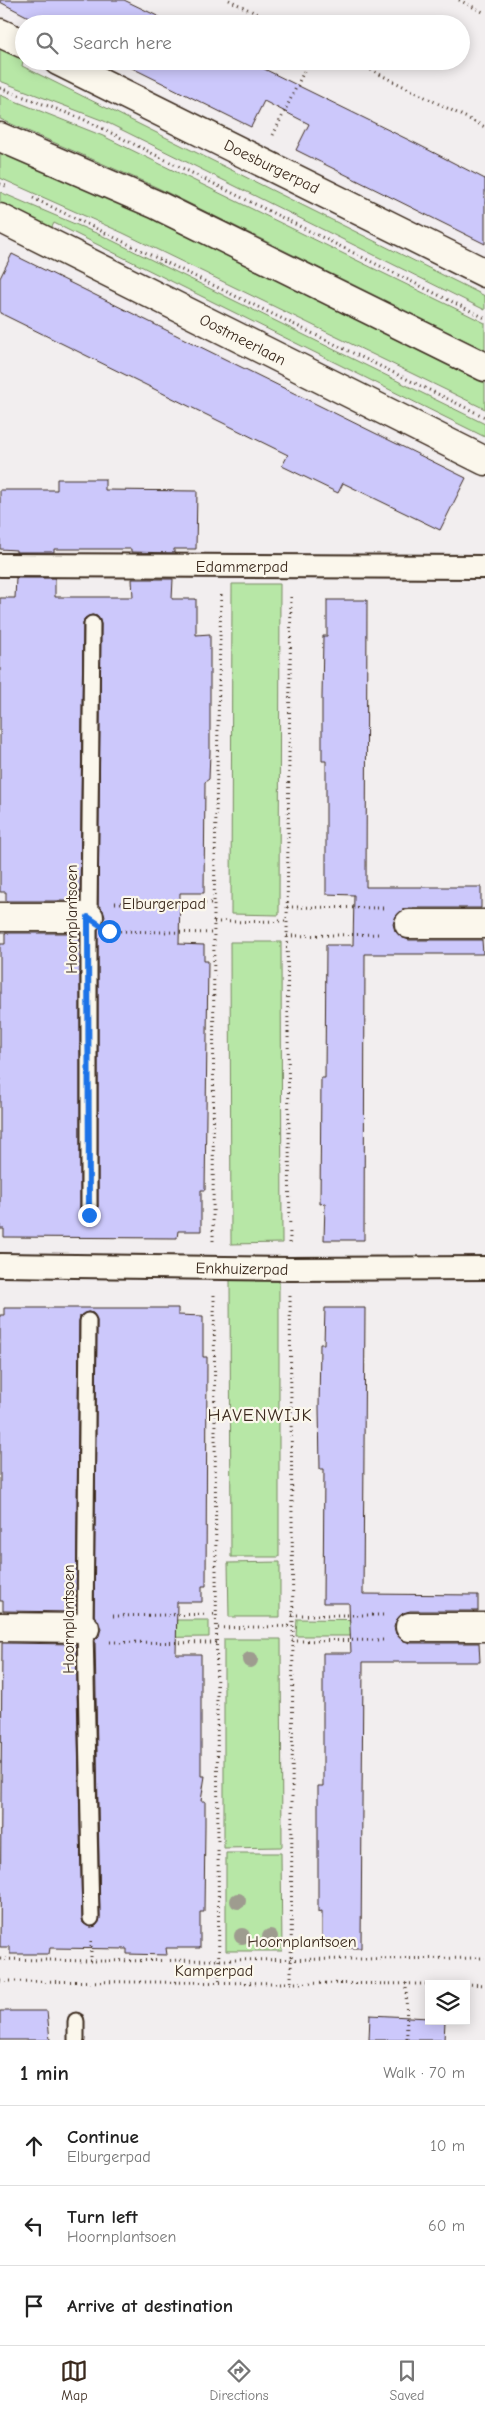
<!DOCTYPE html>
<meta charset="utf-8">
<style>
:root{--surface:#fff;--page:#f2f2f2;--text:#222;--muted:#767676;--line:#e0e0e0;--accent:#3b2a1e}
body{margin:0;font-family:"Comic Neue",sans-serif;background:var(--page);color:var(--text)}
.controls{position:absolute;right:15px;bottom:15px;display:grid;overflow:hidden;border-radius:0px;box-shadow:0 2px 12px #0003}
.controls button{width:45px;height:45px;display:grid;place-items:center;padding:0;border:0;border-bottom:1px solid var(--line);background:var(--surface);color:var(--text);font:25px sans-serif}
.stop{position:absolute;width:15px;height:15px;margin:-11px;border:4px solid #1a73e8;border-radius:50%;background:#fff}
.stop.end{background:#1a73e8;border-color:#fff;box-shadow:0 1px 5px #0008}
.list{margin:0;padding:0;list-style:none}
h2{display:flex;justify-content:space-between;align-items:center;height:65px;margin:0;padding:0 20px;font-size:21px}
h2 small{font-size:16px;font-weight:400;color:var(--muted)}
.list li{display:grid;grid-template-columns:32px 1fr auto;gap:15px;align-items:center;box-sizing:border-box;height:80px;padding:0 20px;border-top:1px solid var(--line)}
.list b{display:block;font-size:19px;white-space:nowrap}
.list p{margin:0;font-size:16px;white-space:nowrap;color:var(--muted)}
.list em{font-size:16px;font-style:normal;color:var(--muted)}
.icon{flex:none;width:28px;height:28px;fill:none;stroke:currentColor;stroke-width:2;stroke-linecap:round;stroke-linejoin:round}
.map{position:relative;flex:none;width:485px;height:2040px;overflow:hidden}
.search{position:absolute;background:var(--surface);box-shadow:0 2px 12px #0003;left:15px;right:15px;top:15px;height:55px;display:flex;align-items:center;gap:12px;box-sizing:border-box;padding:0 18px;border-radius:28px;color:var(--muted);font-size:19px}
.sheet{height:305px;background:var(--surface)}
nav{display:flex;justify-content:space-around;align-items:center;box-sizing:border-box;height:70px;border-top:1px solid var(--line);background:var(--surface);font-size:14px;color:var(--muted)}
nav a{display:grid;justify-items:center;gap:2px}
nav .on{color:var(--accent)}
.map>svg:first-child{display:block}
</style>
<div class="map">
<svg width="485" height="2040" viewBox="0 0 485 2040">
<rect width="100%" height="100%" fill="#f2eeef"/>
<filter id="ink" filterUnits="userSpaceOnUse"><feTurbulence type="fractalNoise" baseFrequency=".02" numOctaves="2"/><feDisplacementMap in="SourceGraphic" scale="10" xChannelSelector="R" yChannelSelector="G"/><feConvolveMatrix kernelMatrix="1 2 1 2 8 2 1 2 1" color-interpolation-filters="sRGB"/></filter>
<g filter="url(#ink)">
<g fill="#b7e7a6" stroke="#798862">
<path d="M0,44L24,56L22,66L485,296V310L104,121L0,81Z"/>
<path d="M0,95L103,136L485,323V350L156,187L0,119Z"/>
<path d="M0,152L127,206L207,244L485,383V409L123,233L0,178Z"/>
<path d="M0,192L103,236L485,424V437L54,223L50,231L0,206Z"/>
<path d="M232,584H280L279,915L231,914Z"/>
<path d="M230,942H281L282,1243L231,1244Z"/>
<path d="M230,1279H279V1557H231Z"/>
<path d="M280,1562V1617H229L228,1563Z"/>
<path d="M297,1619L393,1620V1636H296Z"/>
<path d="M105,1620H209V1637L106,1638Z"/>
<path d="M224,1639H281L282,1847L224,1848Z"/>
<path d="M226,1853H281L282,1951H226Z"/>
</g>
<g fill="#ccc8fb" stroke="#3b2a1e">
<path d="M0,0H124L174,24H42L0,2Z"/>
<path d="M118,61L250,62L417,144L485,179V244L296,150L309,124L264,101L251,127Z"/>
<path d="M12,254L466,478L440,530L343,483L338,493L282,466L288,455L0,313V278Z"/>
<path d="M57,479H105V490L197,491L196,549H174V553L131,552V549H54V552H16V550L0,549V490H57Z"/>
<path d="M16,578H55V597H133L132,579H173L172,599H196V635L210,634V752L209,779L205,782L204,893H180L179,944L204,945V961H208L205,1190H201V1231H178L177,1238L4,1237V1229H0V944H5V933H80V1215L81,1220L89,1224L94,1223L98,1215V929L105,917L103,910L98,905L101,624L97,616L92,615L84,619L83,624L80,901H6V892H0V598H15Z"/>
<path d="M327,600H367L366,887H481V908H409L402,910L396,916L393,924L395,931L401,937L409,940H482L483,954H365L364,1240H324L325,1203L320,1204L321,1078H325L326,945H353L354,895L326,894V761H322V698L323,636H327Z"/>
<path d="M4,1308H178V1315L203,1316V1357H207L206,1586H202V1602H177L176,1654H201V1776H205L201,1801H205V1825L204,1912H200V1948H166L167,1955L127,1954V1949L50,1948L49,1954H10V1947H0L2,1643L76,1644L82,1918L83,1923L91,1927L96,1926L100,1918L95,1640L99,1636L101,1628L94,1616L97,1321L93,1313L88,1312L80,1316L79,1321L76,1612L3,1611V1601H0V1315H4Z"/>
<path d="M325,1308H365L363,1594L478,1595V1611H410L403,1613L397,1619L394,1627L396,1634L402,1640L410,1643H479L480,1662H363L361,1948H322V1911L318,1912V1786H323V1653H351L349,1603H323L324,1469H320L319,1407L320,1344H324Z"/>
<path d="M0,2011H47L50,2040H0Z"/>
<path d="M370,2015L429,2018V2021H445L444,2040H369Z"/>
</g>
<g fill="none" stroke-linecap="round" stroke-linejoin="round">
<defs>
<g id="service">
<path d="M89,1215V917L92,624"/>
<path d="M88,1321L85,1628L91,1918"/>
<path d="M76,2021V2040"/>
</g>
<g id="pedestrian">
<path d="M0,565L485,567"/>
<path d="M0,1265L290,1269L485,1268"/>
</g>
<g id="minor">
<path d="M0,33L24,44"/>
<path d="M58,61L485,273"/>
<path d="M0,218L485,461"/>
<path d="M0,917H89"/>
<path d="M409,924H485"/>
<path d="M0,1627L85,1628"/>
<path d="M410,1627H485"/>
</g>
<path id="tertiary" d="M0,137L157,205L485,367"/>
</defs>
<use href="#service" stroke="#3b2a1e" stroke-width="19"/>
<use href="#pedestrian" stroke="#3b2a1e" stroke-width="26"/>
<use href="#minor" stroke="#3b2a1e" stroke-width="31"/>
<use href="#tertiary" stroke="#3b2a1e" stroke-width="31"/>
<g stroke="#3b2a1e" stroke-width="3" stroke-dasharray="1 4" stroke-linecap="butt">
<path d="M229,0L278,24"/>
<path d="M459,0L485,13"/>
<path d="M353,61L485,127"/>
<path d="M0,88L83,119L485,318"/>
<path d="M273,135L309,61"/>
<path d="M0,184L9,187"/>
<path d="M33,198L485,417"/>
<path d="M115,903H214"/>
<path d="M287,907L385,908"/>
<path d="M214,922L287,921"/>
<path d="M115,931L214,933"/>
<path d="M287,936L381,934"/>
<path d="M213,1241L214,903L221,593"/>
<path d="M290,1243L287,921L291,594"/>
<path d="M214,1295L219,1982"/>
<path d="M290,1296L293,1626L291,1983"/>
<path d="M292,1615H384"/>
<path d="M113,1616L217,1614"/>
<path d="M218,1628L293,1626"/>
<path d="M292,1641L384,1640"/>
<path d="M110,1642L218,1643"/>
<path d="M91,1941V1961"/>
<path d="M0,1959L91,1961L485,1958"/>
<path d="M0,1981L429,1984"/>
<path d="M406,1983L407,2040"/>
<path d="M466,1984L485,1985"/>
</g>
<use href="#service" stroke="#fbf7ec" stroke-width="15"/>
<use href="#pedestrian" stroke="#fbf7ec" stroke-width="22"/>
<use href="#minor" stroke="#fbf7ec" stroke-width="28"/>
<use href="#tertiary" stroke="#fbf7ec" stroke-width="28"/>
</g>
<g fill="#9e9c8f">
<circle cx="250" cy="1660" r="8"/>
<circle cx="238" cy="1901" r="8"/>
<circle cx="242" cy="1936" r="8"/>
<circle cx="270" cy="1937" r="8"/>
</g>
</g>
<g fill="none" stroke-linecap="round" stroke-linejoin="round" filter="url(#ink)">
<path stroke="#1a73e8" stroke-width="6" d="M89,1215L88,917L109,931"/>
</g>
<g text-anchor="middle" stroke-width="4.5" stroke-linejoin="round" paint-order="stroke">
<g font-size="16" fill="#3b2a1e" stroke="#fbf7ec">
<text transform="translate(272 166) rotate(26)" y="6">Doesburgerpad</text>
<text transform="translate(243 339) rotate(27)" y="6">Oostmeerlaan</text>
<text x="242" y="572">Edammerpad</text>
<text x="164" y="909">Elburgerpad</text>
<text transform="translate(71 919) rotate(-90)" y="6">Hoornplantsoen</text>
<text transform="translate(242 1268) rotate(1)" y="6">Enkhuizerpad</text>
<text transform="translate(68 1619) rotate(-90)" y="6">Hoornplantsoen</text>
<text x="302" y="1947">Hoornplantsoen</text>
<text x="214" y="1976">Kamperpad</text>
</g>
<g font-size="18" letter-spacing="1" fill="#3b2a1e" stroke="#fbf7ec">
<text x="260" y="1421">HAVENWIJK</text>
</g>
</g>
</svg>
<div class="controls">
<button><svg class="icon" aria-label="layers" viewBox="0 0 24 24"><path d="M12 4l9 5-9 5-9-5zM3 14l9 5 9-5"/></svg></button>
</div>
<div class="stop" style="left:109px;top:931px"></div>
<div class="stop end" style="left:89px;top:1215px"></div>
<div class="search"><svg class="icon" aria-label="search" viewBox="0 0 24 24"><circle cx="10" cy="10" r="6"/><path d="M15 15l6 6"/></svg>Search here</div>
</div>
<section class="sheet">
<h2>1 min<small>Walk · 70 m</small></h2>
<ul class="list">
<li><svg class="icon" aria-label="ahead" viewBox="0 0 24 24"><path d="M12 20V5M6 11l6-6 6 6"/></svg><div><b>Continue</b><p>Elburgerpad</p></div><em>10 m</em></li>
<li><svg class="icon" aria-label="left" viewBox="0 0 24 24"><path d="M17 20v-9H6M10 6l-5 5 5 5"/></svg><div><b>Turn left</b><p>Hoornplantsoen</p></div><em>60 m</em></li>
<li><svg class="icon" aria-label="arrive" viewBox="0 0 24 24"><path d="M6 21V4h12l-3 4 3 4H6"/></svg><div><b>Arrive at destination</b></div></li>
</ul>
</section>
<nav>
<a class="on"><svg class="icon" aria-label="map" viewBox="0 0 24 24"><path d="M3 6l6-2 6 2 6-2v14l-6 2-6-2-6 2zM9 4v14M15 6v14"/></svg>Map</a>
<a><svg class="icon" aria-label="directions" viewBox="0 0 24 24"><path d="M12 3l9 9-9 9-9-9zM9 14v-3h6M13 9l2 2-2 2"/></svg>Directions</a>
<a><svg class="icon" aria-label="saved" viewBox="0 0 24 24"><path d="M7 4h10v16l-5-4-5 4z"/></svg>Saved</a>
</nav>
